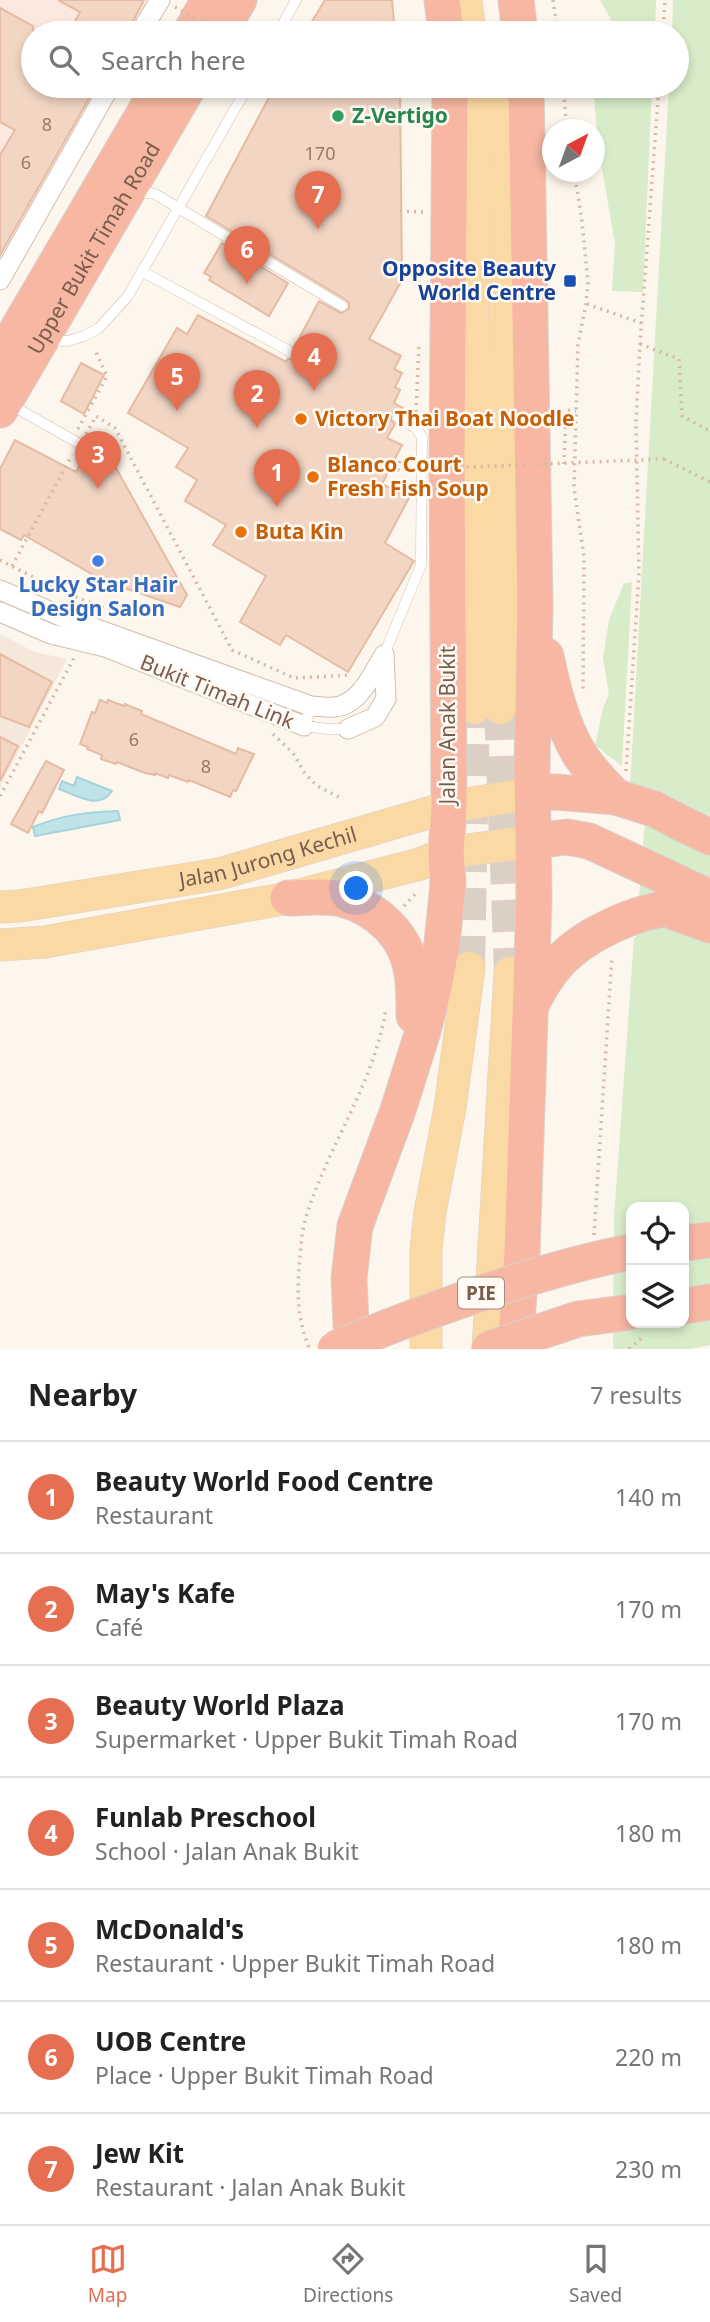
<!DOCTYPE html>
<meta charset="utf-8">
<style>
:root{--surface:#fff;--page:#f6f6f6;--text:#222;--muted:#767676;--line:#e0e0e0;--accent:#e76f51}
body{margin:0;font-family:"Noto Sans",sans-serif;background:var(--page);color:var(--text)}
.controls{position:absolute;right:21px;bottom:21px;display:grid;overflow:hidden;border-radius:14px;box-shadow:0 4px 10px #0003}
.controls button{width:63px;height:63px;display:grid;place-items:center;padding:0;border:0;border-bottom:2px solid var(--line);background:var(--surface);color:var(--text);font:35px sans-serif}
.compass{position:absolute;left:542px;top:119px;width:63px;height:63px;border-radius:50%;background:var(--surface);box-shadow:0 4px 10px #0003;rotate:41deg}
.you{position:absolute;left:357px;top:889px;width:24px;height:24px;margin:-18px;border:5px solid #fff;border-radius:50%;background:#1a73e8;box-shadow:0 0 0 10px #1a73e833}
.badge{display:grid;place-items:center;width:46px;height:46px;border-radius:50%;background:var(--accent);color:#fff;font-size:23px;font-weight:700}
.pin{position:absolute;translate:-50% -58px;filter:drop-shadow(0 2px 4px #0008)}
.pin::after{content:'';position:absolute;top:37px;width:24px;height:21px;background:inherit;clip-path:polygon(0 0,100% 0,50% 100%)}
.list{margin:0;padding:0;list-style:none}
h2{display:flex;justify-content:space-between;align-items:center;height:91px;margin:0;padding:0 28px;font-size:30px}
h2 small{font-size:23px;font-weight:400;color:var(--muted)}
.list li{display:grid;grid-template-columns:46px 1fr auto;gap:21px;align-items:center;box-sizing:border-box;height:112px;padding:0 28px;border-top:2px solid var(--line)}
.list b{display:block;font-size:26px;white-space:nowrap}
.list p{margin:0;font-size:23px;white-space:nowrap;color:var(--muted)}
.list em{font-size:23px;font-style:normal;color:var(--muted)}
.icon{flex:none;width:38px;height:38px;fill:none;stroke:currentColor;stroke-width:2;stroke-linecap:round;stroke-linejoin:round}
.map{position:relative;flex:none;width:710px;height:1349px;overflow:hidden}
.search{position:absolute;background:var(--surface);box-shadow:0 4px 10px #0003;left:21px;right:21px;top:21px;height:77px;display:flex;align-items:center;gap:18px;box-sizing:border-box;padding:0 24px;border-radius:38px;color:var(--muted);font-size:26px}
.sheet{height:875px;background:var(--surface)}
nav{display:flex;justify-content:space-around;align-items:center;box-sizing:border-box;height:98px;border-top:2px solid var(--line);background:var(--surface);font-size:19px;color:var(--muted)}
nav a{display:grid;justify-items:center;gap:4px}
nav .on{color:var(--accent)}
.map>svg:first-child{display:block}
</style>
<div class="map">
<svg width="710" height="1349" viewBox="0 0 710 1349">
<rect width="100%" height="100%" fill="#fdf6ec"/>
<path fill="#f5e8da" d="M0,634L35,652L67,659L0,787Z"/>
<path fill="#fde8e0" d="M0,0H154L135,33H33V86H105L0,269Z"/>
<g fill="#d8ecc9" fill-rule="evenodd">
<path d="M600,0H656L655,33H592L612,21Z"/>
<path d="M673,0H710V1345L689,1349H613L614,1218L634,938L636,937L647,794L630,787L669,86H677V33H672ZM631,1207H684V1323H631Z"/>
<path d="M593,86H652L643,292L612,291L615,244L598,145Z"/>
<path d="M632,582L622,766L595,745L603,708L609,694L603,658L609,620L624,583Z"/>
</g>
<g fill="#bfe3e8" stroke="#a5d3da" stroke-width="2">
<path d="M77,777L112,791C99,811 76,795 59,789L62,781L74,786Z"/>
<path d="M118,811L120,820L35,836L33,827C62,815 87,812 118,811Z"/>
</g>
<g fill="#f3d5c3" stroke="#e6bba3" stroke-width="2">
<path d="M58,0H144L127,33H69L80,12Z"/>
<path d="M325,0H392L395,33H305Z"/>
<path d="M0,8L33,26V86H96L0,255V155L15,130L0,122Z"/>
<path d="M275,86H400L402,280L369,339L401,356L394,369L402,373L395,387L400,390L394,403L403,408L402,411L395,410L391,414V420L395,424L387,438L402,445L382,484L409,498L385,543L414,561L348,672L286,635L280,645L240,622L266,576L213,545L226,525L185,501L197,480L176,467L188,448L128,413L177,328L187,334L198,315L286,362L288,359H294L298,355V349L295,346L319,301L341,313L349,309V303L346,300L206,216Z"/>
<path d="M222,243L288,283L269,316L209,280L211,277L204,273Z"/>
<path d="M81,363L104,375L84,414L61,401Z"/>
<path d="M97,434L187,595L180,607L104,581L24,535L21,540L0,529V469L15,440L76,472Z"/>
<path d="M0,654L52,682L29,727L0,716Z"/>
<path d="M100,700L107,703L108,700L124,706L125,704L142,711L141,714L236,754L238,748L254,754L236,791L233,790L230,797L189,780L188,782L169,775L168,778L155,773V775L145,773L117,762L116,764L101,759L102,755L87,749L88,747L80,744L92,712L95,713Z"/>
<path d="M0,737L18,746L0,781Z"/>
<path d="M46,761L64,770L42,813L39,811L28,833L11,824Z"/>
</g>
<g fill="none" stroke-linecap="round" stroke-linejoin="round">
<g stroke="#dcd0c4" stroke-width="32" stroke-dasharray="32 16" stroke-linecap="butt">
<path d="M500,708L510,973"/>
<path d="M469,968L474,708"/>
</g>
<defs>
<g id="lane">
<path d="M278,33L296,0"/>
<path d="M136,191L155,194L342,306"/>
<path d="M143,272L291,352"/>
<path d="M48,340L68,341L84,336L99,328L128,296L248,86"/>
<path d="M11,405L80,444"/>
<path d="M384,655L421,565L422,437L416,428L398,417"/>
<path d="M311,706L304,726L328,729H348"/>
</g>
<g id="street">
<path d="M140,33L160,0"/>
<path d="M0,280L110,86"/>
<path d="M0,590L63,617L311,706C319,706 327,708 334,707C360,705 372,674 384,655"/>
<path d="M0,612L51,634L105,647L304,726"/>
<path d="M348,729L375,717L386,699L384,655"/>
</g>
<g id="primary">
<path d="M466,0L470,33"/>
<path d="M474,708L472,324L476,86"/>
<path d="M500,708L507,86"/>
<path id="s1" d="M0,907L20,906L219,874L449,807L533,793"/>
<path d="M0,945L45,942L288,898L420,864L446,853L534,841"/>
<path d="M426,1349V1250L430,1212L450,1108L469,968"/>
<path d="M488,1349L510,973"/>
</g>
<g id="highway">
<path d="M442,0L446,33"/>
<path d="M516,0L520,33"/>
<path d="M190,33L209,0"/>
<path d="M219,33L239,0"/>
<path d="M0,359L160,86"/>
<path id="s2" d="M0,410L189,86"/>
<path d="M546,656C553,689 562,726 580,755C590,770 603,784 616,797"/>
<path d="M533,793L556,792L616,797"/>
<path d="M681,823L710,837"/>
<path d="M534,841L567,837L589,841"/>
<path d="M662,875L710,898"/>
<path d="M288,898C306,898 324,895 342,899C377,908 407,936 412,973C414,987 414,1002 414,1016"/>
<path d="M665,909L710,925"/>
<path d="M532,1003C548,972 561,955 592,936"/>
<path d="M684,1243L710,1240"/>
<path d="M684,1306L710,1302"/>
<path d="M356,1349L351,1325L349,1278L355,1226L398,1110L423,1031L434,987L442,943L448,884L446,853L449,807L447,454L450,86"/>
<path d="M515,1349L522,1253L534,899L532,769L535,605L526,86"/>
</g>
</defs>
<use href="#lane" stroke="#d1beb0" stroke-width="11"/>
<use href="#street" stroke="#d1beb0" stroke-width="21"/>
<use href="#primary" stroke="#dad1cd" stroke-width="33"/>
<use href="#highway" stroke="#dad1cd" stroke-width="37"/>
<g stroke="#d9b8a5" stroke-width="3.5" stroke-dasharray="2 5" stroke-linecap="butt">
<path d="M553,0L558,33"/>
<path d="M297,26L302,28L299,33"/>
<path d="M663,33L665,0"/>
<path d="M563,86L567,130"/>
<path d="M571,172L577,188L582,222L588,282L586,304L578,344L574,488L584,557L583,690"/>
<path d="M400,211L423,212"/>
<path d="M587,304L641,323"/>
<path d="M640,344L679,359L682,416L710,431"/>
<path d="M416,412L419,343"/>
<path d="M78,429L107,376L95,350"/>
<path d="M86,434L96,416L115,428L232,650L294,678L352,675"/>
<path d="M664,459L710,482"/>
<path d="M564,464L566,410L576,411"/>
<path d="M398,470L400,461L407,460"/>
<path d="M0,560L54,588L126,617"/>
<path d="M12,566L72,455"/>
<path d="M273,734L293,753L304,772L317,786L341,798"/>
<path d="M626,771L639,573L636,422L640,344L659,86"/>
<path d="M0,796L74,658"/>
<path d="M404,906L418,891"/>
<path d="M594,1235L612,956"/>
<path d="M309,1347C298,1322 297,1295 299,1268C301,1250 301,1231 307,1214C329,1144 375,1082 386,1008"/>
<path d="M629,1349L643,1337"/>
</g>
<use href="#lane" stroke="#fff" stroke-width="10"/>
<use href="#street" stroke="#fff" stroke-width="19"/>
<use href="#primary" stroke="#fbd9a5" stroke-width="32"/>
<use href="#highway" stroke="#f7b7a3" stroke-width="35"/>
<defs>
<g id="highway-bridge">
<path d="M616,797L654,809L681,823"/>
<path d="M589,841L662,875"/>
<path d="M592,936C616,923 637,913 665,909"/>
<path d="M335,1349C371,1333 408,1319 445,1306C506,1284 568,1264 631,1252"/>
<path d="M489,1349L578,1319L631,1312"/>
</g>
</defs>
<use href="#highway-bridge" stroke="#dad1cd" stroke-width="37" stroke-linecap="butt"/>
<g stroke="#d9b8a5" stroke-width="3.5" stroke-dasharray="2 5" stroke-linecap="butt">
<path d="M175,7L223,33"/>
<path d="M390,468L398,470L664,459"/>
</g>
<use href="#highway-bridge" stroke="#f7b7a3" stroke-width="35"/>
</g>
<circle fill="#2e9e5b" stroke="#fffaf3" stroke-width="2.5" cx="338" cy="116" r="7"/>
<rect fill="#1a4fb4" stroke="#fffaf3" stroke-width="2.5" x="563" y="274" width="14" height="14" rx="3.5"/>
<g fill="#e8710a" stroke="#fffaf3" stroke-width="2.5">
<circle cx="301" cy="419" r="7"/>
<circle cx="313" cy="477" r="7"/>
<circle cx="241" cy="532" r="7"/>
</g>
<circle fill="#3f7fe0" stroke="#fffaf3" stroke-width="2.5" cx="98" cy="561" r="7"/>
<g text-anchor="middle" stroke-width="5" stroke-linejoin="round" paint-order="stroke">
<g font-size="18" fill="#987a6a">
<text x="47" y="131">8</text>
<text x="320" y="160">170</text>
<text x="26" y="169">6</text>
<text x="134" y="746">6</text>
<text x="206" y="773">8</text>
</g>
<rect fill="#fffaf3" stroke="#a28b7f" stroke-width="2" x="458" y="1277.5" width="46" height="31" rx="5"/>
<g font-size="19" font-weight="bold" fill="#7a5c4d">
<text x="481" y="1300">PIE</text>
</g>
<g font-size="21" font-weight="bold" fill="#27864d" stroke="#fffaf3" text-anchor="start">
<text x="352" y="123">Z-Vertigo</text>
</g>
<g font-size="21" fill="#7a5c4d" stroke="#fffaf3">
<text dy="7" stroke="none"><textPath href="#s2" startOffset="187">Upper Bukit Timah Road</textPath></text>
<text transform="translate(217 692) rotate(22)" y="7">Bukit Timah Link</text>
<text transform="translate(448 725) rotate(-90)" y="7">Jalan Anak Bukit</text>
<text dy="7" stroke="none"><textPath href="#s1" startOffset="273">Jalan Jurong Kechil</textPath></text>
</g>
<g font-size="21" font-weight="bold" fill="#164399" stroke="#fffaf3" text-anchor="end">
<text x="556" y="276">Opposite Beauty<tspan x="556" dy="24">World Centre</tspan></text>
</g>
<g font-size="21" font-weight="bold" fill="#c56008" stroke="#fffaf3" text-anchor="start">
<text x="315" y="426">Victory Thai Boat Noodle</text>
<text x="327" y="472">Blanco Court<tspan x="327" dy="24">Fresh Fish Soup</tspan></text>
<text x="255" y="539">Buta Kin</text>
</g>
<g font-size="21" font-weight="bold" fill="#366cbe" stroke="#fffaf3">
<text x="98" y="592">Lucky Star Hair<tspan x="98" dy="24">Design Salon</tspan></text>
</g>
</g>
</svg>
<div class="controls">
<button><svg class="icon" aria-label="locate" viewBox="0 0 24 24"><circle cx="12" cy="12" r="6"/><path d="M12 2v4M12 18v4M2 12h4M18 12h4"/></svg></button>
<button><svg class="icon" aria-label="layers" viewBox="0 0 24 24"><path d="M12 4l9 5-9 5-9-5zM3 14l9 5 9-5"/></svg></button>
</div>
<svg class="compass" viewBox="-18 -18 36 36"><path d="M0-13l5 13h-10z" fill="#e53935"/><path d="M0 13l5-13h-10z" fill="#767676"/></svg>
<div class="you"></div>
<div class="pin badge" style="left:277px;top:507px">1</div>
<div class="pin badge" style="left:257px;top:428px">2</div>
<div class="pin badge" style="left:98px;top:489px">3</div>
<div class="pin badge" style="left:314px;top:391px">4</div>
<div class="pin badge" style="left:177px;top:411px">5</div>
<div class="pin badge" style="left:247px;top:284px">6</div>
<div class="pin badge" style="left:318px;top:229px">7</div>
<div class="search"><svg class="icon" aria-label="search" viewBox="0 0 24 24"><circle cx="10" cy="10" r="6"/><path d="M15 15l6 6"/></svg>Search here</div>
</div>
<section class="sheet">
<h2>Nearby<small>7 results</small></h2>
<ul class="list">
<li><span class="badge">1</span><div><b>Beauty World Food Centre</b><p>Restaurant</p></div><em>140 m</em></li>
<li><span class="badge">2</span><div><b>May's Kafe</b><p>Café</p></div><em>170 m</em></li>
<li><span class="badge">3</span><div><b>Beauty World Plaza</b><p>Supermarket · Upper Bukit Timah Road</p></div><em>170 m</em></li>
<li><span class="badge">4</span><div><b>Funlab Preschool</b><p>School · Jalan Anak Bukit</p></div><em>180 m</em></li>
<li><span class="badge">5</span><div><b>McDonald's</b><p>Restaurant · Upper Bukit Timah Road</p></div><em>180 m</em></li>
<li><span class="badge">6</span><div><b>UOB Centre</b><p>Place · Upper Bukit Timah Road</p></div><em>220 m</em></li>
<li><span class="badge">7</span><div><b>Jew Kit</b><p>Restaurant · Jalan Anak Bukit</p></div><em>230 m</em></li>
</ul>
</section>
<nav>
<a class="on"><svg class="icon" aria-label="map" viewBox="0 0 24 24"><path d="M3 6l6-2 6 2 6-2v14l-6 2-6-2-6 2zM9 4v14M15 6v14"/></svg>Map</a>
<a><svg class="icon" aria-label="directions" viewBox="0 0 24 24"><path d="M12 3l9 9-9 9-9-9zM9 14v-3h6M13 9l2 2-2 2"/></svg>Directions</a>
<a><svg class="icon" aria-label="saved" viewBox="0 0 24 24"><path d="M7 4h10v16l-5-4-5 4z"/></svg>Saved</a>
</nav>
